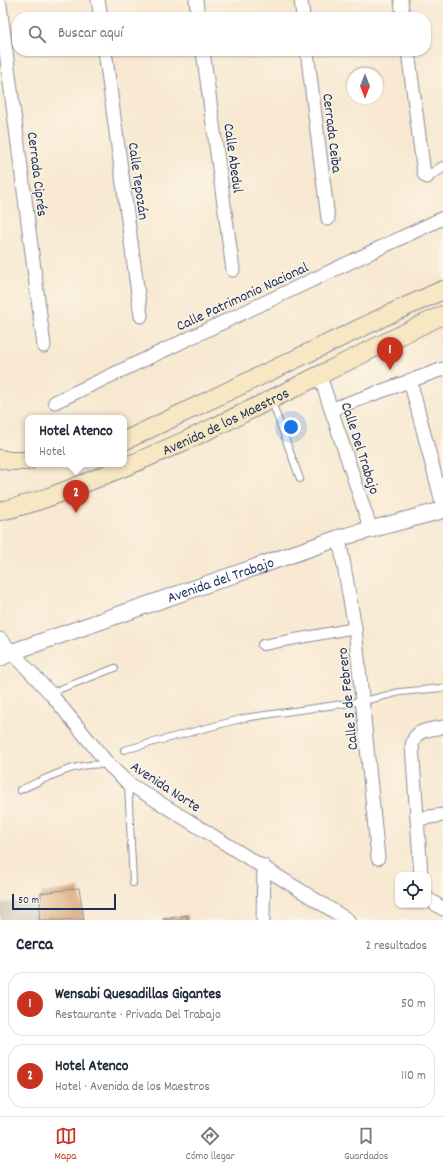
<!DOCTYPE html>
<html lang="es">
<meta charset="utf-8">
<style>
:root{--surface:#fff;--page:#f2f2f3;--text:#1f2937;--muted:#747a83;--line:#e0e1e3;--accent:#c8321e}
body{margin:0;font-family:Dekko,sans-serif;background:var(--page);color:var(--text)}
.controls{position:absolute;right:12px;bottom:12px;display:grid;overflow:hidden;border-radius:8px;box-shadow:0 1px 3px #0004}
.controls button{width:36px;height:36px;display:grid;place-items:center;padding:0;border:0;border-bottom:1px solid var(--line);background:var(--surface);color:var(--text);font:20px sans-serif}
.compass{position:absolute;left:347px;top:68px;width:36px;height:36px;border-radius:50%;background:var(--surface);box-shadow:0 1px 3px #0004;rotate:180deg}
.scale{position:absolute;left:12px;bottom:10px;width:104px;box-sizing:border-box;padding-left:4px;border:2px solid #1b2f5e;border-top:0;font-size:11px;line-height:14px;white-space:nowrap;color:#1b2f5e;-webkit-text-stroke:3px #fcf5e5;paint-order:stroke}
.you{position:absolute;left:291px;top:427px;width:14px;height:14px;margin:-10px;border:3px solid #fff;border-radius:50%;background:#1a73e8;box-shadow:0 0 0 6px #1a73e833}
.badge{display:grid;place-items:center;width:26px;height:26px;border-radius:50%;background:var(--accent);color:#fff;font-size:13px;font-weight:700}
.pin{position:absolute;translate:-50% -33px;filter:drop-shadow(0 1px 2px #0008)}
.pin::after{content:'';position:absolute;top:21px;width:14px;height:12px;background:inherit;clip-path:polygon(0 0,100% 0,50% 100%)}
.popup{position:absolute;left:25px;top:415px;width:102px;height:52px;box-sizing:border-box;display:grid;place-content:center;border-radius:8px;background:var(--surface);filter:drop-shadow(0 1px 3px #0005);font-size:13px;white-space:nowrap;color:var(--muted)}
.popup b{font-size:15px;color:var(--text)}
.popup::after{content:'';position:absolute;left:50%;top:100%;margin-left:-8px;border:8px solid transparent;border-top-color:var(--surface)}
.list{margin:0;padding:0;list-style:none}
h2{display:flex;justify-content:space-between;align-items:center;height:52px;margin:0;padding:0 16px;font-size:17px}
h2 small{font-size:13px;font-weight:400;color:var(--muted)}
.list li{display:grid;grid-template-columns:26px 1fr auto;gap:12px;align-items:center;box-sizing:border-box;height:64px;margin:0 8px 8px;padding:0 8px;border:1px solid var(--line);border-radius:16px}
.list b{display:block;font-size:15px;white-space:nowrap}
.list p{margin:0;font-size:13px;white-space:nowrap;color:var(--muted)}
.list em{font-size:13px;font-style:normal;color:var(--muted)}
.icon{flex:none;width:22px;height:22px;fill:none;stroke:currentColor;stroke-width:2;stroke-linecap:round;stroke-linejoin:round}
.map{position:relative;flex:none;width:443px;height:920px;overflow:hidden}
.search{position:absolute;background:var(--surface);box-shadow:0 1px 3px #0004;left:12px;right:12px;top:12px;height:44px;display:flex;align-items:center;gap:10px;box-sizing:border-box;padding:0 14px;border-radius:16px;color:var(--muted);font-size:15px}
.sheet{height:196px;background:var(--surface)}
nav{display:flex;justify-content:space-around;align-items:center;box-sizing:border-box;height:56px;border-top:1px solid var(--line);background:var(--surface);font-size:11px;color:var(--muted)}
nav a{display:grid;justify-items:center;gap:2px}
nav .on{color:var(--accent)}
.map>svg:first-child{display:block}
</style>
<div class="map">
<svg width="443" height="920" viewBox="0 0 443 920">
<rect width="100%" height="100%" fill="#fcf5e5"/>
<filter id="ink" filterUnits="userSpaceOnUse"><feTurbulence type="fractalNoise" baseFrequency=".025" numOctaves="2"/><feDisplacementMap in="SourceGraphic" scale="8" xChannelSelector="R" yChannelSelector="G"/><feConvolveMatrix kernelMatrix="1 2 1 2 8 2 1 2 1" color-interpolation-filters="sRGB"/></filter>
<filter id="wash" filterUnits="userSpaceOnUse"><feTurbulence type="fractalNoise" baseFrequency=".012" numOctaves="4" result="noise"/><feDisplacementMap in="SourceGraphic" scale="16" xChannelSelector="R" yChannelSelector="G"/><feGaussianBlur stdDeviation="0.9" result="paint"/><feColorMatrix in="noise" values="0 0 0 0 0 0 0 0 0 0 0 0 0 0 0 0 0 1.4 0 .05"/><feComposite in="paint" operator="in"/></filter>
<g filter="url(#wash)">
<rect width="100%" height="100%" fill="#f8e8d1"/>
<path fill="#c8c4b8" d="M77,894L81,920H0V904Z"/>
<g id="blocks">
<g fill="#d8a474">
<path d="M79,888L84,920H39L41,893Z"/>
<path d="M188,915V920H163V919Z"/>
</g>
</g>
</g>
<g filter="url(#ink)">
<use href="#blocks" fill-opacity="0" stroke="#8a8c98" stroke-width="1"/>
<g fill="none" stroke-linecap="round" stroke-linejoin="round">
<defs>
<g id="service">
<path d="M272,402L300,479"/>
<path d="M50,693L115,668"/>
<path d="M124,750L244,718L364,701L400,692L443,688"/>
<path d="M128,784L133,883"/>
<path d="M20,790C48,778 76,761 107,765"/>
</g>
<g id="pedestrian">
<path d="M427,177L443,167"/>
<path d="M263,645L355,628"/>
</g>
<g id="minor">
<path d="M98,0L101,17"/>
<path d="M196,0L198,17"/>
<path d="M301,0L303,17"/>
<path d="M401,0L403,17"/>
<path d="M0,5L44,346"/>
<path d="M105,51L141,316"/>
<path d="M203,51L233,270"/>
<path d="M307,51L328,219"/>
<path d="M408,51L424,174L427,177"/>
<path d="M320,376L371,530"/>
<path d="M410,380L443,506"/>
<path d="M55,402L443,218"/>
<path d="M332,409L443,369"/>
<path d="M339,538L355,628L378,858"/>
<path d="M0,639L50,693L109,765L128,783L348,920"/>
<path d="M417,819L443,815"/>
<path d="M421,875L412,745C415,729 429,730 443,727"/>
<path d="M428,899L443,909"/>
<path d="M263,920L264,866"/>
</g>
<g id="tertiary">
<path id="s1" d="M0,658L12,652L339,538L443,510"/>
</g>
<g id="secondary">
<path d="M124,441L396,311L443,290"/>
<path d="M0,459L10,461H28"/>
<path id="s2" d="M0,511C39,503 75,487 112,472C226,427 332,366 443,315"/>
</g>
</defs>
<use href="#service" stroke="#8a8c98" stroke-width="8"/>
<use href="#pedestrian" stroke="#8a8c98" stroke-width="12"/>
<use href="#minor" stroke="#8a8c98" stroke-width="15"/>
<use href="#tertiary" stroke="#8a8c98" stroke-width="18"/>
<use href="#secondary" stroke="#8a8c98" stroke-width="20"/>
<use href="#service" stroke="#fff" stroke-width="6"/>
<use href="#pedestrian" stroke="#fff" stroke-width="10"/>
<use href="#minor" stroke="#fff" stroke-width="13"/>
<use href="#tertiary" stroke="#fff" stroke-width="16"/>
<use href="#secondary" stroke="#f7e8c3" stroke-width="18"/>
</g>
</g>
<g text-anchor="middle" stroke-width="3" stroke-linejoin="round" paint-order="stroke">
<g font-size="15" fill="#1b2f5e" stroke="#fcf5e5">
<text transform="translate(333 133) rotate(83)" y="5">Cerrada Ceiba</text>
<text transform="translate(234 158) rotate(82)" y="5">Calle Abedul</text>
<text transform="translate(38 174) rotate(83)" y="5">Cerrada Ciprés</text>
<text transform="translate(139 181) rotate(82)" y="5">Calle Tepozán</text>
<text transform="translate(242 296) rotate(-25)" y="5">Calle Patrimonio Nacional</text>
<text dy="5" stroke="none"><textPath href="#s2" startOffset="243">Avenida de los Maestros</textPath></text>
<text transform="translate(361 448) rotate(72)" y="5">Calle Del Trabajo</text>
<text dy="5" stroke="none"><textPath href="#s1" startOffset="234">Avenida del Trabajo</textPath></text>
<text transform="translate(347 699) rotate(-96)" y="5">Calle 5 de Febrero</text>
<text transform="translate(166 786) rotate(33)" y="5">Avenida Norte</text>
</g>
</g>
</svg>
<div class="controls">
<button><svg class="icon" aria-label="locate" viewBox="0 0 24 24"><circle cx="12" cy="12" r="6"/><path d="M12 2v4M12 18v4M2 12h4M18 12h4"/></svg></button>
</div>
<svg class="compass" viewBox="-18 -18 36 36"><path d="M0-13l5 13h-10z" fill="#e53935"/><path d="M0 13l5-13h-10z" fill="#747a83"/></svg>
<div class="scale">50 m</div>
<div class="you"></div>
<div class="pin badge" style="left:390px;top:370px">1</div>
<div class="pin badge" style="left:76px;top:513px">2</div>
<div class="popup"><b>Hotel Atenco</b>Hotel</div>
<div class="search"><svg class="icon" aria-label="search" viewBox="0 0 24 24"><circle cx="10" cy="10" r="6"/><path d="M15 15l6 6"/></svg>Buscar aquí</div>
</div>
<section class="sheet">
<h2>Cerca<small>2 resultados</small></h2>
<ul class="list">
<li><span class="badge">1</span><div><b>Wensabi Quesadillas Gigantes</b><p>Restaurante · Privada Del Trabajo</p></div><em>50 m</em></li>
<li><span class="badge">2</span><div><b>Hotel Atenco</b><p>Hotel · Avenida de los Maestros</p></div><em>110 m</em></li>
</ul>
</section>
<nav>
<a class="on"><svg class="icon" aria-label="map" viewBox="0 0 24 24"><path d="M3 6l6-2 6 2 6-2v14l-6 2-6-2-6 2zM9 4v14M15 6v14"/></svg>Mapa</a>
<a><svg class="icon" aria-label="directions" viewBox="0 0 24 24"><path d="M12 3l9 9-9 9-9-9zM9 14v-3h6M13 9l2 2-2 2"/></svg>Cómo llegar</a>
<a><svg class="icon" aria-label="saved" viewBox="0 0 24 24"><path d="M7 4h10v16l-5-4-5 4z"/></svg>Guardados</a>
</nav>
